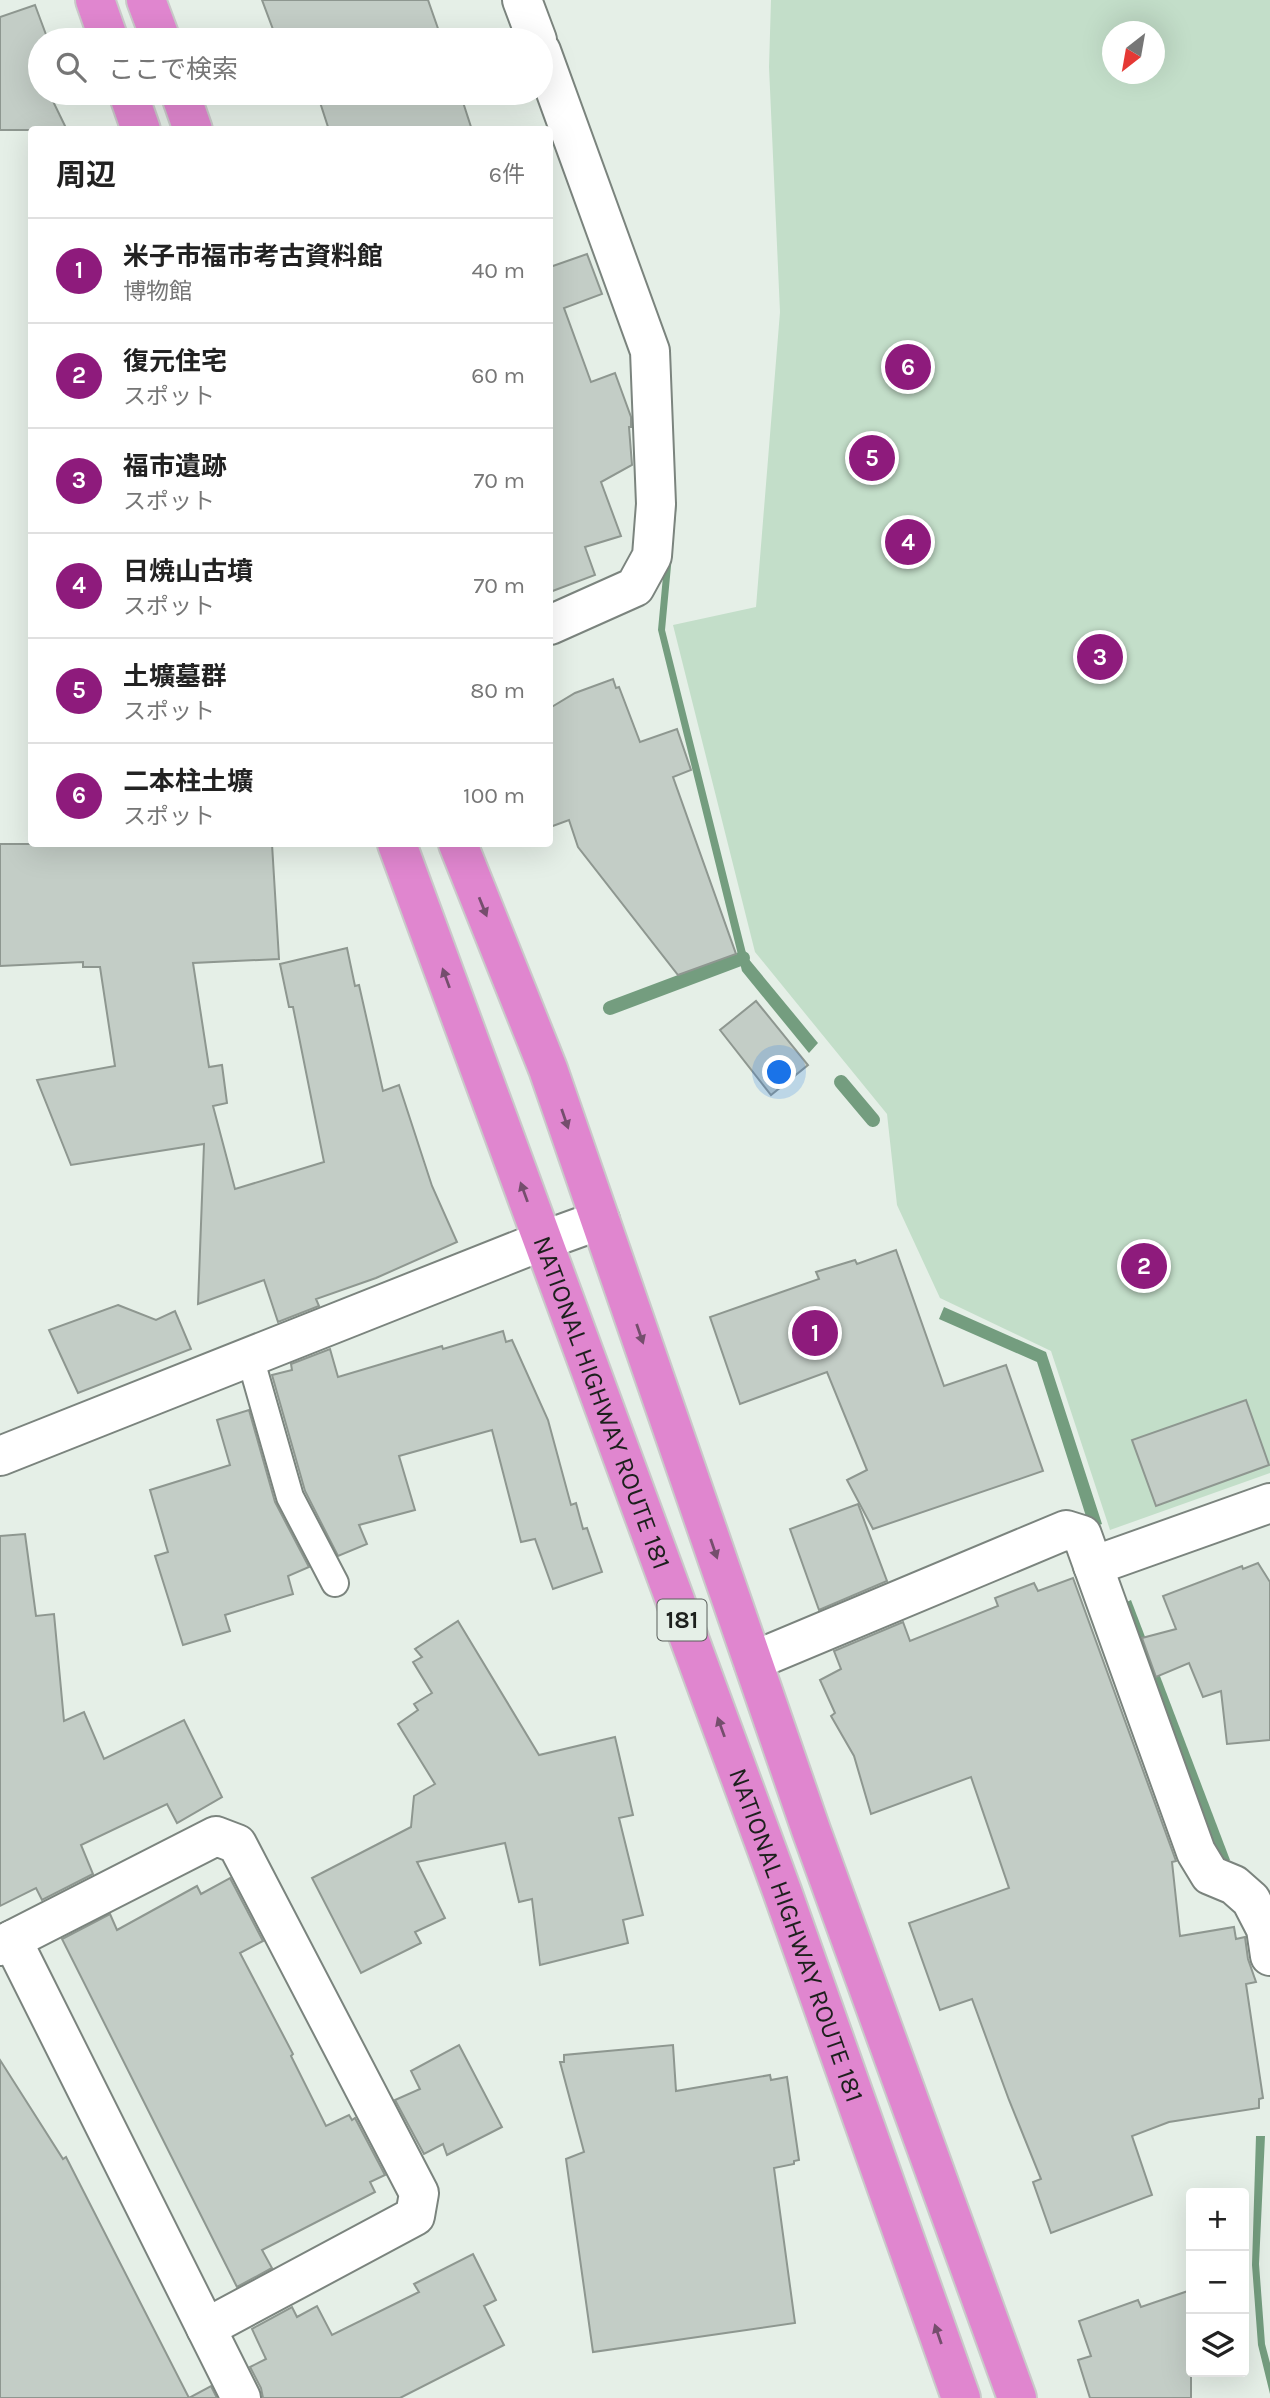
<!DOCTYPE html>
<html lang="ja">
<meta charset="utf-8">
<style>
:root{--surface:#fff;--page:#f6f6f6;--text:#222;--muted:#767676;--line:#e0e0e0;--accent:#8e1b7c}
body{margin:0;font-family:Karla,"Noto Sans JP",sans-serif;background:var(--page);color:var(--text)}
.controls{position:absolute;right:21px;bottom:21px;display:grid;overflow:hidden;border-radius:7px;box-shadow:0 7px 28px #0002}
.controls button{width:63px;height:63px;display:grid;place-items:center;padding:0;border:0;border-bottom:2px solid var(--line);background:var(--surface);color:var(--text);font:35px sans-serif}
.compass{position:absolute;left:1102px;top:21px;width:63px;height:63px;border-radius:50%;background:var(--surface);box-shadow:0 7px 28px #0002;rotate:211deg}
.you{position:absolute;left:780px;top:1073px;width:24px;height:24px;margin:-18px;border:5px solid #fff;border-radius:50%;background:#1a73e8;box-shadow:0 0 0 10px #1a73e833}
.badge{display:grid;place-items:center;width:46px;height:46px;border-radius:50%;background:var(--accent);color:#fff;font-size:23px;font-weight:700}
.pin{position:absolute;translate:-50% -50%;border:4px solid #fff;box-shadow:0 2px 7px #0006}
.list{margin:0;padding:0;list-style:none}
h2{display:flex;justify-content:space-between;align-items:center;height:91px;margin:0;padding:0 28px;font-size:30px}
h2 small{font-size:23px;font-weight:400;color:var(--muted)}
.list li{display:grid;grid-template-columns:46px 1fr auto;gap:21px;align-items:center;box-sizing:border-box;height:105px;padding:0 28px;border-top:2px solid var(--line)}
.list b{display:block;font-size:26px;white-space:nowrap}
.list p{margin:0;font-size:23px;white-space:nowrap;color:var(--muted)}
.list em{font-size:23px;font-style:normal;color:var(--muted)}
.icon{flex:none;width:38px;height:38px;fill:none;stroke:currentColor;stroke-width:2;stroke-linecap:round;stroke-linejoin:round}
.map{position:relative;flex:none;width:1270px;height:2398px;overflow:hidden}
.search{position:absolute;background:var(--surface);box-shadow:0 7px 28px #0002;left:28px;top:28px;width:525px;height:77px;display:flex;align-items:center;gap:18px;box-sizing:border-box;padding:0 24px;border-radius:38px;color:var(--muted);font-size:26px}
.panel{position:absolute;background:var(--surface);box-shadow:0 7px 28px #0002;left:28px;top:126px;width:525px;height:721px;border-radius:7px}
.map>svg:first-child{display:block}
</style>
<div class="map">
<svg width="1270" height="2398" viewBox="0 0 1270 2398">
<rect width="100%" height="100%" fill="#e5efe7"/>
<path fill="#c3dec9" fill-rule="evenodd" d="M771,0H1270V1473L1110,1530L1051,1351L940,1298L897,1205L887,1114L755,952L673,625L756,607L780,312L769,67ZM1112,32H1154V74H1112Z"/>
<g fill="#749d7f">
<path d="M670,501L677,502L665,630L747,957L818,1043L809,1053L742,971L658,630Z"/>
<path d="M944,1307L1046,1352L1102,1524L1090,1529L1037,1362L939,1319Z"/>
<path d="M1131,1600L1230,1860L1218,1864L1120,1605Z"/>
<path d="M1256,2136H1265L1259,2264L1265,2344L1270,2363V2394L1258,2345L1252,2265Z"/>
</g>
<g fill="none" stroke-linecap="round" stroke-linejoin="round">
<g stroke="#749d7f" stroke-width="14">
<path d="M610,1008L743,958"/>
<path d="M841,1082L873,1120"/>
</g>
</g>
<g fill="#c3cdc6" stroke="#8e9790" stroke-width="2">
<path d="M262,0H428L442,40H277Z"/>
<path d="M35,5L48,40H40V93H49L67,130H0V17Z"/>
<path d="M317,93H460L472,130H329Z"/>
<path d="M587,254L602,294L564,308L591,382L615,373L631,417V427H629L632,465L601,482L621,536L585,547L595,575L550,592V267Z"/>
<path d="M613,679L616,688L619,687L640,742L677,729L691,770L673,777L736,954L678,975L578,847L569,820L550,827V708L575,693Z"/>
<path d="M0,844H272L279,959L193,963L209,1067L222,1065L227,1103L213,1106L235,1189L324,1162L293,1007H289L280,964L347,948L355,986L359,985L383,1091L399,1085L432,1186L457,1242L376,1278L316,1299L319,1306L278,1322L264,1280L198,1304L204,1144L71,1165L37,1080L115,1066L100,967H83V962L0,966Z"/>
<path d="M756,1001L808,1065L771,1095L720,1030Z"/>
<path d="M896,1250L944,1386L1006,1365L1043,1471L873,1529L847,1480L867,1470L827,1372L740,1404L710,1317L819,1279L816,1272L855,1260L857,1264Z"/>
<path d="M118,1305L156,1320L175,1311L191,1349L78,1393L49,1330Z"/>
<path d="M503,1331L506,1342L512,1340L548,1420L571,1505L576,1503L583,1529L587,1528L602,1572L553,1589L535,1539L521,1542L492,1430L399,1456L415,1510L359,1525L367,1544L338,1556L305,1491L272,1375L292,1370L291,1364L330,1349L338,1377L442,1346L443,1349Z"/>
<path d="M1246,1400L1269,1465L1156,1506L1132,1440Z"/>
<path d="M249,1410L275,1502L309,1567L288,1576L293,1594L225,1615L230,1631L183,1645L155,1556L168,1552L150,1490L230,1465L217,1420Z"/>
<path d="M858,1504L887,1581L819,1610L790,1529Z"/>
<path d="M25,1534L36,1616L54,1614L64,1721L84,1712L104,1759L184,1720L222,1797L177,1823L167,1804L81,1845L93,1874L42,1900L36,1888L0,1906V1536Z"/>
<path d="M1258,1563L1270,1582V1740L1227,1744L1221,1691L1203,1697L1189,1663L1156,1677L1142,1638L1176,1629L1163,1596L1242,1566L1243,1569Z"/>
<path d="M1073,1578L1176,1861L1172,1862L1180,1936L1234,1927L1236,1939L1245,1937L1248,1959L1256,1982L1246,1984L1263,2098L1259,2099V2108L1169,2122L1132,2136L1152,2195L1051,2233L1033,2182L1041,2179L1009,2100L972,1999L940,2010L909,1923L1009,1888L971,1777L871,1814L854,1756L831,1716L835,1713L820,1680L841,1669L834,1651L903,1622L910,1641L998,1606L995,1598L1034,1583L1038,1591Z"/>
<path d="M458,1621L539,1755L615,1737L633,1815L619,1818L643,1915L623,1920L628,1943L540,1965L532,1899L519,1902L505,1843L417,1862L445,1918L415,1932L421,1943L361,1973L312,1878L411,1827L414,1796L435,1784L398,1724L418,1710L414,1704L432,1693L413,1662L422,1657L415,1649Z"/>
<path d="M230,1878L263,1941L240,1953L293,2054L291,2056L326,2126L349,2115L352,2120L355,2118L385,2175L370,2182L375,2192L262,2250L272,2268L237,2287L62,1939L110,1914L117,1930L197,1886L201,1894Z"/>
<path d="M459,2045L502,2127L447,2155L443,2144L424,2154L395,2100L420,2089L411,2071Z"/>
<path d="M673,2045L676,2091L770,2075L771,2080L787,2077L799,2160L794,2161V2164L774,2168L795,2323L593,2352L566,2159L584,2152L560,2062H564V2055Z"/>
<path d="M0,2060L63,2159L66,2157L189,2398L211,2386L217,2398H0Z"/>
<path d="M473,2254L496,2300L484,2306L504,2345L400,2398H263L261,2388L250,2367L266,2359L252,2329L257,2326L292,2307L297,2317L317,2306L332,2335L419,2292L414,2284Z"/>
<path d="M1191,2290V2398H1090L1078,2360L1091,2356L1079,2321L1138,2300L1141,2307Z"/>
</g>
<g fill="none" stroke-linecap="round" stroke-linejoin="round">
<defs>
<path id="service" d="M250,1357L290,1497L335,1583"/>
<g id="minor">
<path d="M522,0L537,40"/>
<path d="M541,51L650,351L656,504L652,556L635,587L550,625"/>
<path d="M0,1456L542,1241L600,1220"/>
<path d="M1093,1566L1270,1503"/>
<path d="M753,1661L1066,1530L1082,1535L1196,1852L1210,1875L1234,1885L1251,1900L1266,1929L1270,1956"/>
<path d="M12,1940L241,2398"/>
<path d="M0,1946L216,1836L237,1844L419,2193L415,2216L206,2328"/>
</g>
<g id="trunk">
<path d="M95,0L109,40"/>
<path d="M146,0L161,40"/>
<path d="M128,93L141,130"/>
<path d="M180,93L193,130"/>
<path id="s1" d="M397,844L782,1891L961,2398"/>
<path d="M458,844L548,1069L811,1830L1017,2398"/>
</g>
</defs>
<use href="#service" stroke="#7b847e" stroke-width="30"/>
<use href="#minor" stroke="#7b847e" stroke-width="42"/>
<use href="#trunk" stroke="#c9c9c9" stroke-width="42"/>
<use href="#service" stroke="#fff" stroke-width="26"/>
<use href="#minor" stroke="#fff" stroke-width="38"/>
<use href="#trunk" stroke="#e086cf" stroke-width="38"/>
</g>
<defs><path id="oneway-solid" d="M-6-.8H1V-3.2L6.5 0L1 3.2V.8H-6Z" transform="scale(1.75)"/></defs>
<g fill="#754e6d">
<use href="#oneway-solid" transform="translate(483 907) rotate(68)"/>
<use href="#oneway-solid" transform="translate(446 978) rotate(-110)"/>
<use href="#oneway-solid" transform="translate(565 1119) rotate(71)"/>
<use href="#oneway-solid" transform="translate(524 1192) rotate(-110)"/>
<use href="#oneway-solid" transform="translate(640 1334) rotate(71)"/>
<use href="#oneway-solid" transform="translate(714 1549) rotate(71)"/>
<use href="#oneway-solid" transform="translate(721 1727) rotate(-110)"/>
<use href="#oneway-solid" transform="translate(938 2334) rotate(-109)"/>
</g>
<g text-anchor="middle" stroke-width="5" stroke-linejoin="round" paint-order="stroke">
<rect fill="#e5efe7" stroke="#595e5a" stroke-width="2" x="657.5" y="1599.5" width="49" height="41" rx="5"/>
<g font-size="24" font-weight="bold" fill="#1d201d">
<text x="682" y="1628">181</text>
</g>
<g font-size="26" fill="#1d201d" stroke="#e5efe7">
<text dy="9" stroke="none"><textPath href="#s1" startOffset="595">NATIONAL HIGHWAY ROUTE 181</textPath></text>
<text dy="9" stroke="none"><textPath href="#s1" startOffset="1162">NATIONAL HIGHWAY ROUTE 181</textPath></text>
</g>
</g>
</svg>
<div class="controls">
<button>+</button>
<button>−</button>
<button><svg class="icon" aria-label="layers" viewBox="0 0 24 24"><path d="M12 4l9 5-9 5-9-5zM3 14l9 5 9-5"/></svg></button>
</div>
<svg class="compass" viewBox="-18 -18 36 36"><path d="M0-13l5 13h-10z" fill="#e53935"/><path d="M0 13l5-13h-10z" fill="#767676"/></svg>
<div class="you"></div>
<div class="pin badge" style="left:815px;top:1333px">1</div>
<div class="pin badge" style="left:1144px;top:1266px">2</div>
<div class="pin badge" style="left:1100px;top:657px">3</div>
<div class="pin badge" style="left:908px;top:542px">4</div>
<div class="pin badge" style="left:872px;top:458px">5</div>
<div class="pin badge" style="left:908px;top:367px">6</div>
<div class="search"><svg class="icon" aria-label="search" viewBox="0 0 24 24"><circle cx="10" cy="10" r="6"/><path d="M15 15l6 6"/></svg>ここで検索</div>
<section class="panel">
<h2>周辺<small>6件</small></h2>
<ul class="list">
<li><span class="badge">1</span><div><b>米子市福市考古資料館</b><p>博物館</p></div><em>40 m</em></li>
<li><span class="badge">2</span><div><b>復元住宅</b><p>スポット</p></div><em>60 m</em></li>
<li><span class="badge">3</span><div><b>福市遺跡</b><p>スポット</p></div><em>70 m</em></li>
<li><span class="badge">4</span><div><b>日焼山古墳</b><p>スポット</p></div><em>70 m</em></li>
<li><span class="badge">5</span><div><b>土壙墓群</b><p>スポット</p></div><em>80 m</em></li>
<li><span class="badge">6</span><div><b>二本柱土壙</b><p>スポット</p></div><em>100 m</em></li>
</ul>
</section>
</div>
